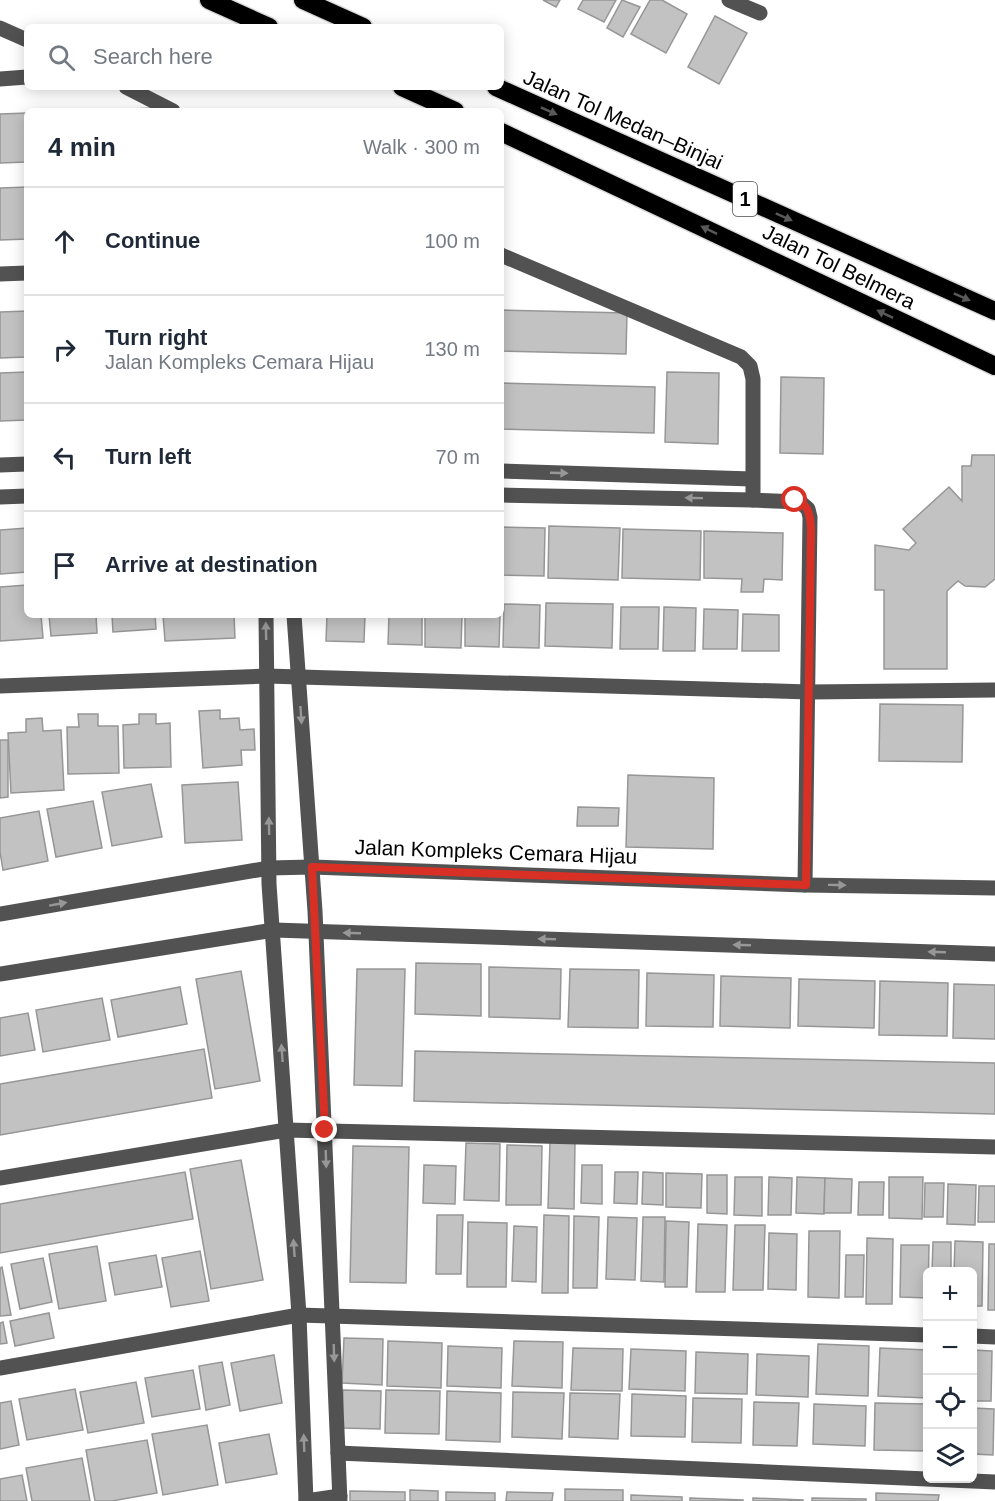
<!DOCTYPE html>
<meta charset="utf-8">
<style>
:root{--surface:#fff;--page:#f2f2f3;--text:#1f2937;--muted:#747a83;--line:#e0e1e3}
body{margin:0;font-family:Arial,sans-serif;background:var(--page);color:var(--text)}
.controls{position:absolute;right:18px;bottom:18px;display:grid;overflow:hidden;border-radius:9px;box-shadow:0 3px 15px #0003}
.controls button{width:54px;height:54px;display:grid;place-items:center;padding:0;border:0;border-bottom:2px solid var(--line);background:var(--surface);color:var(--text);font:30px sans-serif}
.stop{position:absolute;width:18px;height:18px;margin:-14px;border:4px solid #d93025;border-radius:50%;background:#fff}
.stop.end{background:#d93025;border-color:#fff;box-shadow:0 2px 6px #0008}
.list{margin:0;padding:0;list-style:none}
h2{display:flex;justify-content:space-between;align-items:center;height:78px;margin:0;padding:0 24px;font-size:26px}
h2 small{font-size:20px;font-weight:400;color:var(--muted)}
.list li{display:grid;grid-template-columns:39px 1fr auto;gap:18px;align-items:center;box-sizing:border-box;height:108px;padding:0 24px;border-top:2px solid var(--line)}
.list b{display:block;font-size:22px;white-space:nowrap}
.list p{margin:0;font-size:20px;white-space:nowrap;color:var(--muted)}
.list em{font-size:20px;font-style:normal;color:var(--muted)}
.icon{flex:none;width:33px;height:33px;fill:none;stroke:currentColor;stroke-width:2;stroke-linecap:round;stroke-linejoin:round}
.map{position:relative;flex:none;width:995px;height:1501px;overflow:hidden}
.search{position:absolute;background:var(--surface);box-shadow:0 3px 15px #0003;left:24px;top:24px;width:480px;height:66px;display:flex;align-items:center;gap:15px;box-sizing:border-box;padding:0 21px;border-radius:9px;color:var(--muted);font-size:22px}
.panel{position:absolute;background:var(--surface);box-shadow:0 3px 15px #0003;left:24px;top:108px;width:480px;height:510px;border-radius:9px}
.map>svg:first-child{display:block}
</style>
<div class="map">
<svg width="995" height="1501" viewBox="0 0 995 1501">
<rect width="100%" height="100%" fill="#fff"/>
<g fill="#c2c2c2" stroke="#969696" stroke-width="1.5">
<path d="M543,0H560L556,7Z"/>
<path d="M583,0H616L604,22L578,9Z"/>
<path d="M622,0L640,7L623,37L607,28Z"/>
<path d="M650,0H662L687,14L666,53L631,34Z"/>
<path d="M715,16L747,33L719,84L688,67Z"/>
<path d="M153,108V111H82Z"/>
<path d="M27,113V162L0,163V114Z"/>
<path d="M27,187V239L0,240V188Z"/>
<path d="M501,310L627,313L626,354L501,351Z"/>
<path d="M27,311V357L0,358V312Z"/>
<path d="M27,372V420L0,421V373Z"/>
<path d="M667,372L719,373L718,444L665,442Z"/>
<path d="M781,377L824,378L823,454L780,453Z"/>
<path d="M501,383L655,387L654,433L501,429Z"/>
<path d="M972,455H995V579L985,587L965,586L958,581L947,591V669H884V590H875V545L909,550L916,543L903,529L949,487L962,501V466H971Z"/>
<path d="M549,526L620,528L618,580L548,578Z"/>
<path d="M501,527L545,528L544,576L501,575Z"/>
<path d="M27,528V572L0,574V530Z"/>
<path d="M623,529L701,531L700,580L622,578Z"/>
<path d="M704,531L783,533L782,580L764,579L763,592H741L742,579L704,578Z"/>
<path d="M27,585V615H41L43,638L0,641V587Z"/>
<path d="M546,603L613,604L612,648L545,646Z"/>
<path d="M504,604L540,605L539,648L503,647Z"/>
<path d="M621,607H659L658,649H620Z"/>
<path d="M664,607L696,608L695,651H663Z"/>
<path d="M704,609L738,610L737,649H703Z"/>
<path d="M743,614L779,615V651H742Z"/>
<path d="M49,615H96L97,633L51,636Z"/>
<path d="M112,615H155L156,629L113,632Z"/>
<path d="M163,615H234L235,638L165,641Z"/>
<path d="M327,615H365L364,642L326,641Z"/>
<path d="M389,615H422V645L388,644Z"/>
<path d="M425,615H462L461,648L425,647Z"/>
<path d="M465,615H500L499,647L465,646Z"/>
<path d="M880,704L963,705L962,762L879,761Z"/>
<path d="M220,710V719L239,718L240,730L254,729L255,750H241L242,765L203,768L199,711Z"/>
<path d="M78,714H98V726H118L119,773L68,774L67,727H79Z"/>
<path d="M139,714H156V724L170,723L171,767L124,768L123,725L139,724Z"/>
<path d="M42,718L43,731L61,730L64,790L11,793L8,733L26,732V719Z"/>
<path d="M0,740H8V797L0,798Z"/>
<path d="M628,775L714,778L713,849L626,847Z"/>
<path d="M238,782L242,840L185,843L182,785Z"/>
<path d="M151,784L162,837L112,846L102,792Z"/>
<path d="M93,801L102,848L56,857L47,809Z"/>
<path d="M578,807L619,808L618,826H577Z"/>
<path d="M39,811L48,861L3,870L0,852V818Z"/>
<path d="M416,963L481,964V1016L415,1014Z"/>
<path d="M489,967L561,969L560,1019L489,1017Z"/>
<path d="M357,969H405L402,1086L354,1085Z"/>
<path d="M570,969L639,970L638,1028L568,1027Z"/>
<path d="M241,971L260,1081L215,1089L196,979Z"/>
<path d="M647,973L714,975L713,1027L646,1026Z"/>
<path d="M721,976L791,978L790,1028L720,1026Z"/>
<path d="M799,979L875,981L874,1028L798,1026Z"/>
<path d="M880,981L948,983L947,1036L879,1035Z"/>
<path d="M954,984L995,985V1039L953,1038Z"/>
<path d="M180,987L187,1024L118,1037L111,1000Z"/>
<path d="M102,998L110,1040L43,1052L36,1010Z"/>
<path d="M28,1013L35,1050L0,1056V1018Z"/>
<path d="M204,1049L212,1098L0,1135V1084Z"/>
<path d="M415,1051L995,1063V1114L414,1101Z"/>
<path d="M550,1141L575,1142L574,1209L548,1208Z"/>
<path d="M466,1143L500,1144L499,1201L464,1200Z"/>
<path d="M507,1145L542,1146L541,1205H506Z"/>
<path d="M353,1146L409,1147L406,1283L350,1282Z"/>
<path d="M241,1160L263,1280L211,1289L190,1169Z"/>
<path d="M424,1165L456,1166L455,1204L423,1203Z"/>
<path d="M582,1165H602V1204L581,1203Z"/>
<path d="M185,1172L193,1219L0,1253V1204Z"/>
<path d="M615,1172H638L637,1204L614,1203Z"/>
<path d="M643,1172L663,1173V1205L642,1204Z"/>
<path d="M666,1173L702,1174L701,1208L666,1207Z"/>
<path d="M707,1175H727V1214L707,1213Z"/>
<path d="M735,1177H762V1216L734,1215Z"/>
<path d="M769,1177L792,1178L791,1215H768Z"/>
<path d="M797,1177L825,1178L824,1214L796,1213Z"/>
<path d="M889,1177H923L922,1219L889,1218Z"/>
<path d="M825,1178L852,1179L851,1213H824Z"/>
<path d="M859,1182H884L883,1215H858Z"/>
<path d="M925,1183H944L943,1217H924Z"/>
<path d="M948,1184L976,1185L975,1225L947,1224Z"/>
<path d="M979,1186H995V1222H978Z"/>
<path d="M437,1215H463L461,1274H436Z"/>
<path d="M544,1215L569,1216L568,1293H542Z"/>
<path d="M574,1216L599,1217L597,1288H573Z"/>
<path d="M608,1217L637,1218L635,1280L606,1279Z"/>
<path d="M643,1217H665L664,1282L641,1281Z"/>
<path d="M666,1221L689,1222L687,1287H665Z"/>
<path d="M468,1222L507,1223L506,1287H467Z"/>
<path d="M698,1224L727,1225L725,1292H696Z"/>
<path d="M735,1225H765L763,1290H733Z"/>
<path d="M514,1226L537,1227L536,1282L512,1281Z"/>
<path d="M809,1231H840L839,1298L808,1297Z"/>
<path d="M769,1233L797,1234L796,1290L768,1289Z"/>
<path d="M867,1238L893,1239L892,1304H866Z"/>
<path d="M955,1241L983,1242L982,1306H972V1272H954Z"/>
<path d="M933,1242H951V1272H932Z"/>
<path d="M989,1244H995V1310H988Z"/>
<path d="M901,1245H929L928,1298L900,1297Z"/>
<path d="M97,1246L106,1301L59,1309L49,1254Z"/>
<path d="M200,1251L209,1301L171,1307L162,1258Z"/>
<path d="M156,1255L162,1287L115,1295L109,1263Z"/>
<path d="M846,1255H864L863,1297H845Z"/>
<path d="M43,1258L52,1302L20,1309L11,1264Z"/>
<path d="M2,1267L11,1315L0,1316V1268Z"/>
<path d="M49,1313L54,1338L15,1346L10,1321Z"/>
<path d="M3,1322L7,1343L0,1344V1323Z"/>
<path d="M344,1338L383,1339L382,1385L342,1383Z"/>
<path d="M388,1341L442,1343L441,1388L387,1386Z"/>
<path d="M514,1341L563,1342L562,1388L512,1386Z"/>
<path d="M818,1344L869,1346L868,1396L816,1394Z"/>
<path d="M448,1346L502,1348L501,1388L447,1386Z"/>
<path d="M573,1348L623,1349L622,1391L571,1390Z"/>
<path d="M880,1348L928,1350V1398L878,1396Z"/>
<path d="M631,1349L686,1351L685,1391L629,1389Z"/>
<path d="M972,1350L992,1351L991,1401H972Z"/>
<path d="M696,1352L748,1354L747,1394L695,1393Z"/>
<path d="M757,1354L809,1356L808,1397L756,1395Z"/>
<path d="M274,1355L282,1403L240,1411L231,1363Z"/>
<path d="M222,1362L230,1405L206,1410L199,1366Z"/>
<path d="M193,1370L200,1409L152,1417L145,1378Z"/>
<path d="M136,1382L144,1423L88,1433L80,1392Z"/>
<path d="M75,1389L83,1430L27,1440L19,1399Z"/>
<path d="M343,1390L381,1391L380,1429L342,1428Z"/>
<path d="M386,1390L440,1391L439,1434L385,1433Z"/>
<path d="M447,1391L501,1393L500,1442L446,1440Z"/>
<path d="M513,1392L564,1393L562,1439L512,1437Z"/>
<path d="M570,1393L620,1394L618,1439L569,1437Z"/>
<path d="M632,1394L686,1396L685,1437L631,1436Z"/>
<path d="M693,1398L742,1399L741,1443L692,1442Z"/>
<path d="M11,1401L19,1445L0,1449V1403Z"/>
<path d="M754,1402L799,1403L797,1446L753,1445Z"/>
<path d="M875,1403L928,1404L927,1451L874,1450Z"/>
<path d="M814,1404L866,1406L865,1446L813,1444Z"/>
<path d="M972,1408L994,1409L993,1455L972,1454Z"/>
<path d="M207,1425L218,1485L163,1495L152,1434Z"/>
<path d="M269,1434L277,1474L226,1483L219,1443Z"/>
<path d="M147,1440L157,1493L112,1501H95L86,1450Z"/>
<path d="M82,1458L90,1501H32L26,1468Z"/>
<path d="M22,1475L27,1501H0V1479Z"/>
<path d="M565,1489L623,1490V1501H565Z"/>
<path d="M410,1490L438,1491V1501H410Z"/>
<path d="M350,1491L405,1492V1501H350Z"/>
<path d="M446,1492L495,1493V1501H446Z"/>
<path d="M507,1492L553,1493L552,1501H506Z"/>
<path d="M876,1493L939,1495L938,1501H876Z"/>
<path d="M631,1495L682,1497V1501H631Z"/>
<path d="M690,1498L743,1500V1501H690Z"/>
<path d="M753,1498L803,1500V1501H753Z"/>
<path d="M812,1498L866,1499V1501H812Z"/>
</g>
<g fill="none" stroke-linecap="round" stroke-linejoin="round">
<defs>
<g id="highway">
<path d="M209,0L269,27"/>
<path d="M303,0L363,27"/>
<path d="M402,87L455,111"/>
<path d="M496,87L995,311"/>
<path d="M501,132L995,366"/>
</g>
</defs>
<use href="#highway" stroke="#dbdbdb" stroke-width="21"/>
<g stroke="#525252" stroke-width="15">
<path d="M729,0L760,13"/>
<path d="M0,28L27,40"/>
<path d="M0,79L27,77"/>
<path d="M126,87L173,111"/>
<path d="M501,255L741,357L750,366L753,379V500L800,502L808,509L810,517L805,885"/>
<path d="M0,274L27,273"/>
<path d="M0,465L27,464"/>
<path d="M501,471L752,479"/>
<path d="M501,495L753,500"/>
<path d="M0,497L27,496"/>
<path d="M266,615L269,884L299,1315L306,1501"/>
<path d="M294,615L315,911L340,1501"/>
<path d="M0,686L267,676L809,692L995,690"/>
<path d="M0,914L269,868L312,867L805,885L995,888"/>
<path d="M0,974L274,930L995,954"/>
<path d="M0,1178L286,1130L995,1147"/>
<path d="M972,1336L995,1337"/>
<path d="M0,1368L299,1315L928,1335"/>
<path d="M338,1453L995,1482"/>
<path d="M306,1501L340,1496"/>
</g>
<use href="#highway" stroke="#000" stroke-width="18"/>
</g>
<defs><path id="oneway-solid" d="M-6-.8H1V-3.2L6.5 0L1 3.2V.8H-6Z" transform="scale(1.5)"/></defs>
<g fill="#595959">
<use href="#oneway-solid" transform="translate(549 111) rotate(24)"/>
<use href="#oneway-solid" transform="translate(784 217) rotate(24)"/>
<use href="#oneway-solid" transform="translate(709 230) rotate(-154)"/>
<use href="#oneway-solid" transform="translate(962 297) rotate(24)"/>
<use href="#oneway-solid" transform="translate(885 314) rotate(-154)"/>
</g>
<g fill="#979797">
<use href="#oneway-solid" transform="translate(559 473) rotate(2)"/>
<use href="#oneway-solid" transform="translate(694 498) rotate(-179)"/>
<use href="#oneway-solid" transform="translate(266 631) rotate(-91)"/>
<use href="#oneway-solid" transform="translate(301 715) rotate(86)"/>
<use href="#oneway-solid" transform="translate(269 826) rotate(-91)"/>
<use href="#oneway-solid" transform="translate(837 885) rotate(1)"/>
<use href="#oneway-solid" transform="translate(58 904) rotate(-10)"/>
<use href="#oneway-solid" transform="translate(352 933) rotate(-178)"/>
<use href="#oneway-solid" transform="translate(547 939) rotate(-178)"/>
<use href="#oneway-solid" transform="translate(742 945) rotate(-178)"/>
<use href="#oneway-solid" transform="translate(937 952) rotate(-178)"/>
<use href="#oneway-solid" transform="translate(282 1053) rotate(-94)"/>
<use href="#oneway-solid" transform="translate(326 1159) rotate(88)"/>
<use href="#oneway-solid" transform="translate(294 1248) rotate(-94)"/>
<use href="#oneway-solid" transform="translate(334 1353) rotate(88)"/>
<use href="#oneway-solid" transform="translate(304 1443) rotate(-92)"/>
</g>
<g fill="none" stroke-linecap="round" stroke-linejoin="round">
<path stroke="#d93025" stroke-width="8" d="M325,1130L312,867L806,885L811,528C810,515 809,504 795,500"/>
</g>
<g text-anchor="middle" stroke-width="4.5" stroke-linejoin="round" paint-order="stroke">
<rect fill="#fff" stroke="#4c4c4c" stroke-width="1.5" x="733" y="182" width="24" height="34" rx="4.5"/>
<g font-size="20" font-weight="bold" fill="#000">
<text x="745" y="206">1</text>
</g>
<g font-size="21" fill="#000" stroke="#fff">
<text transform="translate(623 120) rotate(24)" y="7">Jalan Tol Medan–Binjai</text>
<text transform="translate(839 267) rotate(26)" y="7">Jalan Tol Belmera</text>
<text transform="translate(496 852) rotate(2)" y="7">Jalan Kompleks Cemara Hijau</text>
</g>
</g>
</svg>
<div class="controls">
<button>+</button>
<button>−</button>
<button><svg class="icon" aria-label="locate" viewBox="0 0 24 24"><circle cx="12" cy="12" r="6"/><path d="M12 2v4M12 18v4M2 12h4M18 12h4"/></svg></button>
<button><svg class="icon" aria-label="layers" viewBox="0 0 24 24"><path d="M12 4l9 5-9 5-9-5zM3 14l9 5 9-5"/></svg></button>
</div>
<div class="stop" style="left:795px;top:500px"></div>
<div class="stop end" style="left:325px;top:1130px"></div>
<div class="search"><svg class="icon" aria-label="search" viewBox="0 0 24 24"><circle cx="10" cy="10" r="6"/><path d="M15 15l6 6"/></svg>Search here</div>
<section class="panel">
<h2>4 min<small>Walk · 300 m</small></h2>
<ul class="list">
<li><svg class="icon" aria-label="ahead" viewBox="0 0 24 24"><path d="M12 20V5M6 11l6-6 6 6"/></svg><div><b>Continue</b></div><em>100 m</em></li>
<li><svg class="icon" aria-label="right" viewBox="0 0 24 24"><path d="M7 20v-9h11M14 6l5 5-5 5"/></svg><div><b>Turn right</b><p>Jalan Kompleks Cemara Hijau</p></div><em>130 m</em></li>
<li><svg class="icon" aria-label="left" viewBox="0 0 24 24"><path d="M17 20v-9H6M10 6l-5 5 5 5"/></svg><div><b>Turn left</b></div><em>70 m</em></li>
<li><svg class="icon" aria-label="arrive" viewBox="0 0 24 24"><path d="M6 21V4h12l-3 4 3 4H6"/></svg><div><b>Arrive at destination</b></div></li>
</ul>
</section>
</div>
